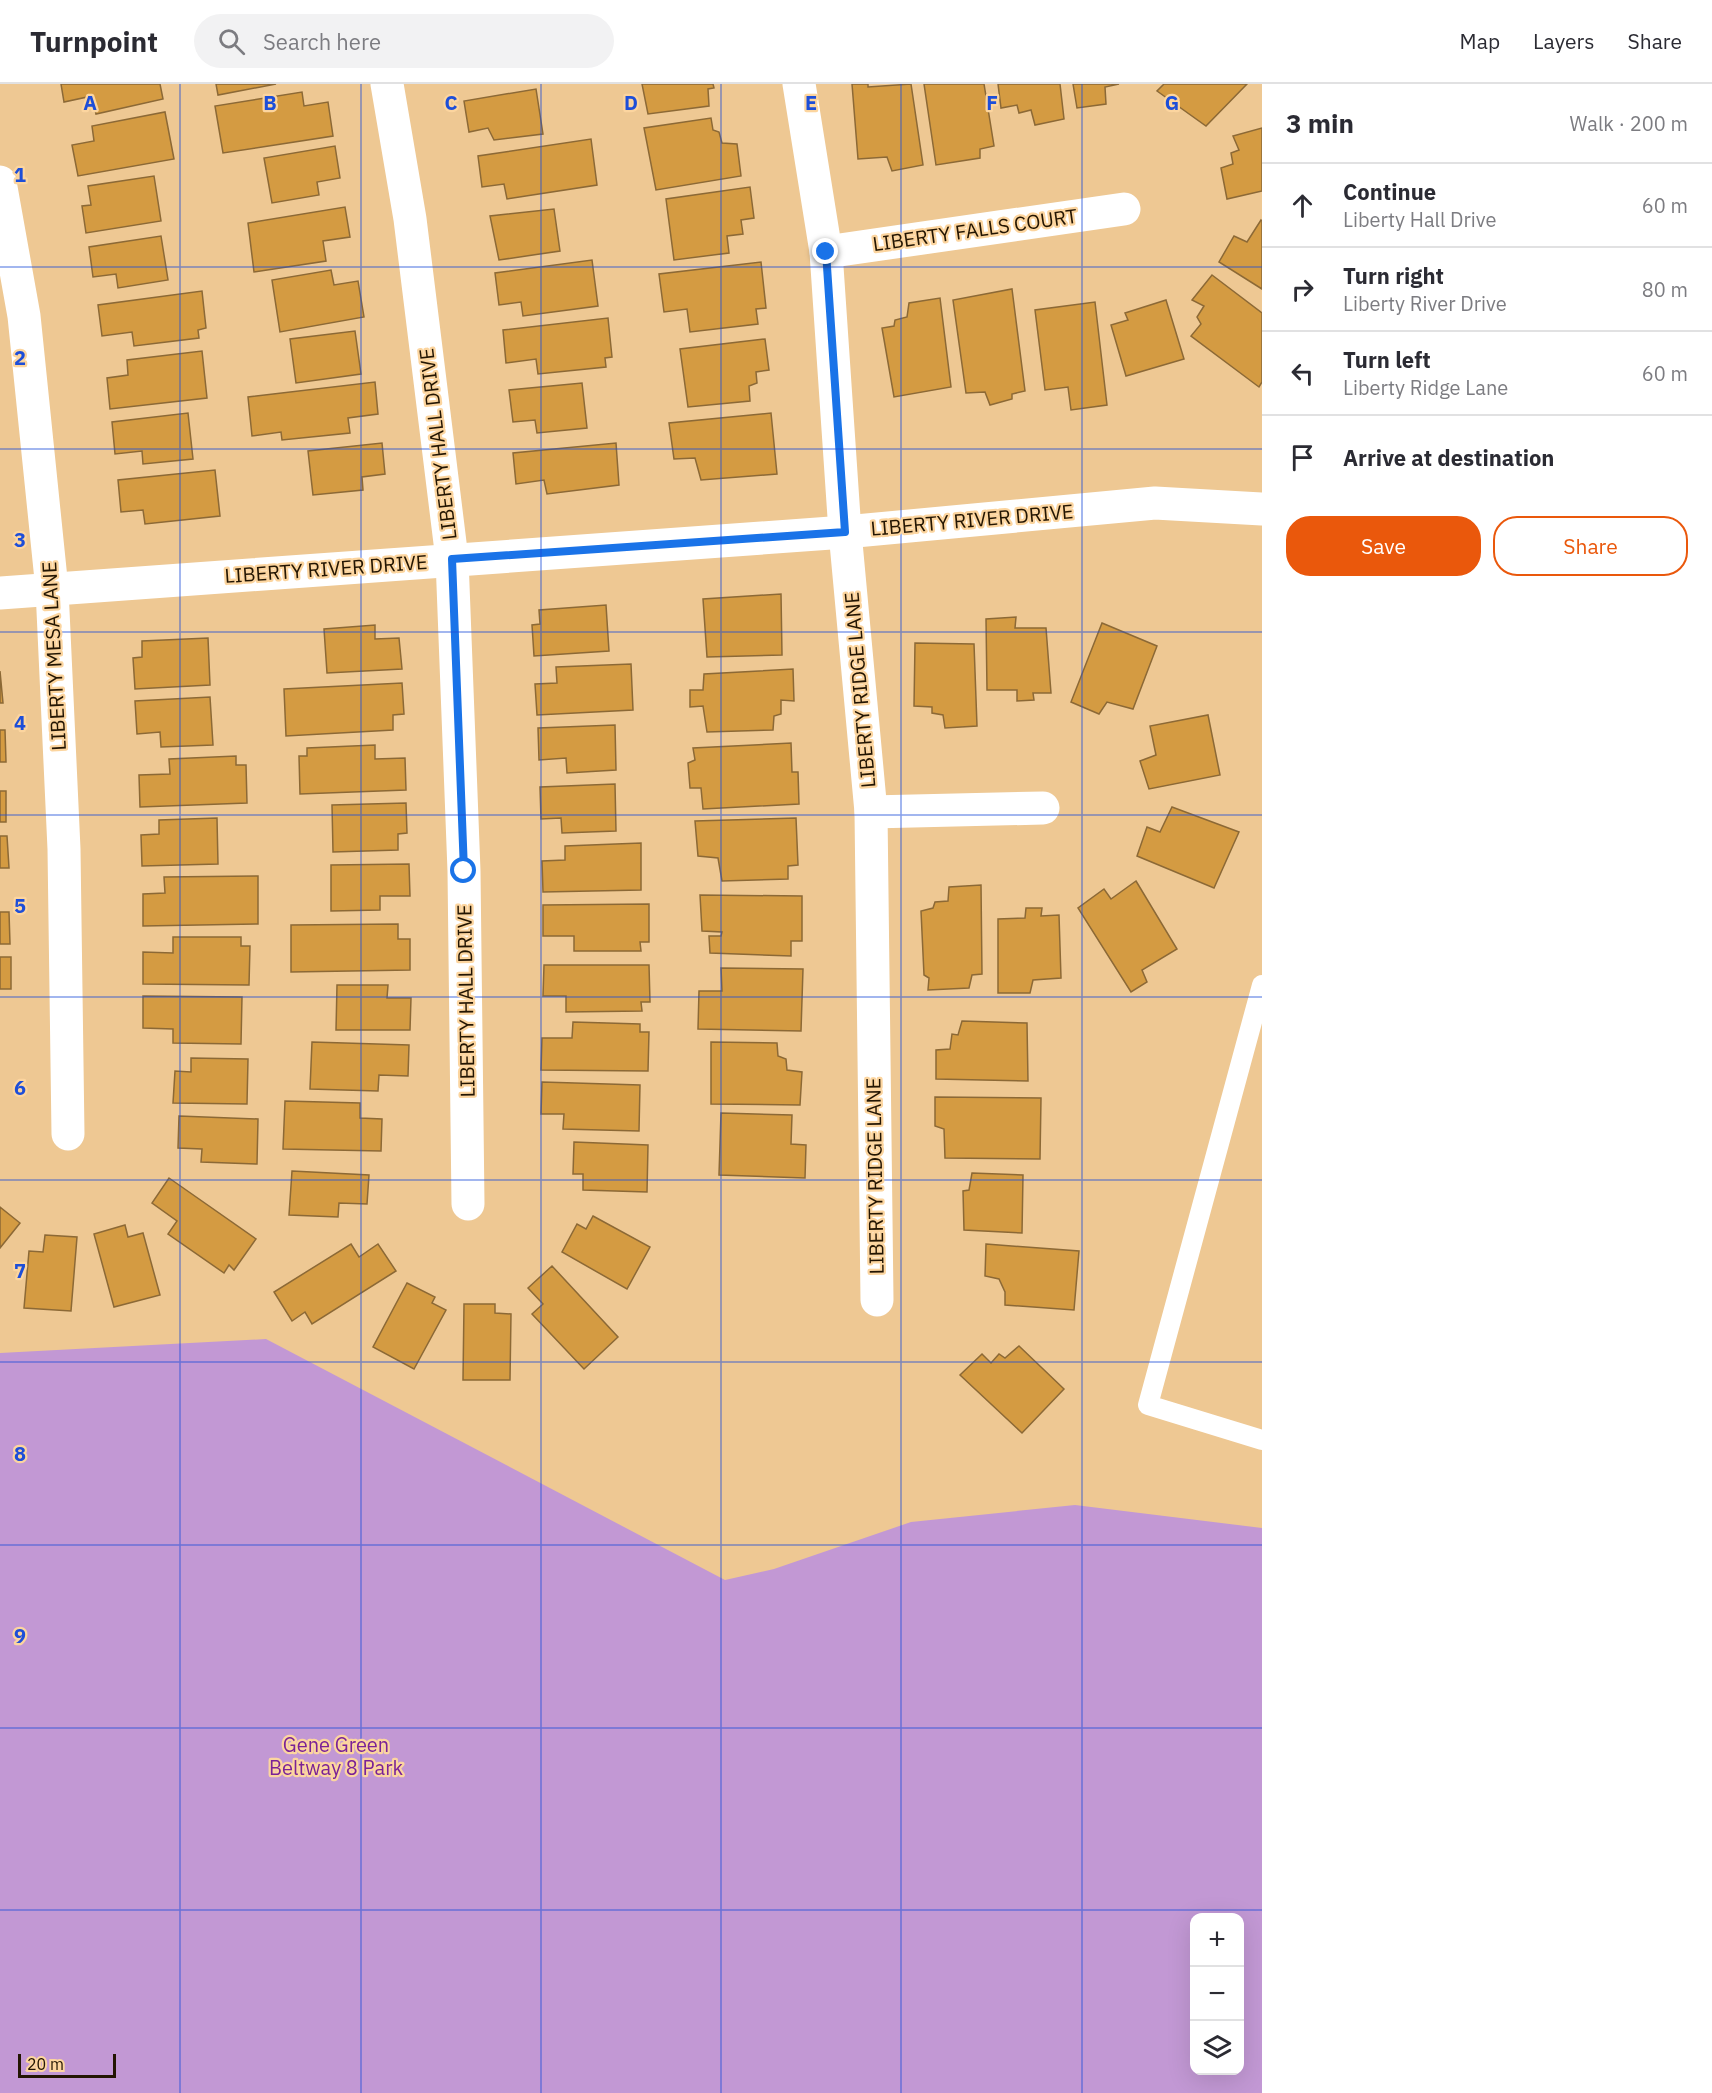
<!DOCTYPE html>
<meta charset="utf-8">
<style>
:root{--surface:#fff;--page:#f2f2f3;--text:#2b2b33;--muted:#7c7c81;--line:#e1e1e2;--accent:#ea580c}
body{margin:0;font-family:"IBM Plex Sans",sans-serif;background:var(--page);color:var(--text)}
.controls{position:absolute;right:18px;bottom:18px;display:grid;overflow:hidden;border-radius:12px;box-shadow:0 6px 24px #0002}
.controls button{width:54px;height:54px;display:grid;place-items:center;padding:0;border:0;border-bottom:2px solid var(--line);background:var(--surface);color:var(--text);font:30px sans-serif}
.scale{position:absolute;left:18px;bottom:15px;width:98px;box-sizing:border-box;padding-left:6px;border:3px solid #231502;border-top:0;font-size:16px;line-height:21px;white-space:nowrap;color:#231502;-webkit-text-stroke:4px #fcd59f;paint-order:stroke}
.stop{position:absolute;width:18px;height:18px;margin:-14px;border:4px solid #1a73e8;border-radius:50%;background:#fff}
.stop.end{background:#1a73e8;border-color:#fff;box-shadow:0 2px 6px #0008}
.list{margin:0;padding:0;list-style:none}
h2{display:flex;justify-content:space-between;align-items:center;height:78px;margin:0;padding:0 24px;font-size:26px}
h2 small{font-size:20px;font-weight:400;color:var(--muted)}
.list li{display:grid;grid-template-columns:39px 1fr auto;gap:18px;align-items:center;box-sizing:border-box;height:84px;padding:0 24px;border-top:2px solid var(--line)}
.list b{display:block;font-size:22px;white-space:nowrap}
.list p{margin:0;font-size:20px;white-space:nowrap;color:var(--muted)}
.list em{font-size:20px;font-style:normal;color:var(--muted)}
.actions{display:flex;gap:12px;padding:18px 24px}
.actions a{flex:1;padding:14px 0;border:2px solid var(--accent);border-radius:24px;text-align:center;font-size:21px;color:var(--accent)}
.actions .main{background:var(--accent);color:#fff}
.icon{flex:none;width:33px;height:33px;fill:none;stroke:currentColor;stroke-width:2;stroke-linecap:round;stroke-linejoin:round}
.map{position:relative;flex:none;width:1262px;height:2009px;overflow:hidden}
header{display:flex;align-items:center;gap:36px;box-sizing:border-box;height:84px;padding:0 30px;background:var(--surface);border-bottom:2px solid var(--line)}
header strong{font-size:28px}
nav{display:flex;gap:33px;margin-inline-start:auto;font-size:21px}
.search{width:420px;height:54px;background:var(--page);display:flex;align-items:center;gap:15px;box-sizing:border-box;padding:0 21px;border-radius:33px;color:var(--muted);font-size:22px}
main{display:flex}
aside{flex:1;background:var(--surface)}
.map>svg:first-child{display:block}
</style>
<header>
<strong>Turnpoint</strong>
<div class="search"><svg class="icon" aria-label="search" viewBox="0 0 24 24"><circle cx="10" cy="10" r="6"/><path d="M15 15l6 6"/></svg>Search here</div>
<nav><a>Map</a><a>Layers</a><a>Share</a></nav>
</header>
<main>
<div class="map">
<svg width="1262" height="2009" viewBox="0 0 1262 2009">
<rect width="100%" height="100%" fill="#eec893"/>
<path fill="#c298d4" fill-rule="evenodd" d="M266,1255L725,1496L774,1485L911,1438L1075,1421L1262,1444V2009H0V1269ZM1194,1834H1240V1986H1194Z"/>
<g fill="#d49b42" stroke="#8c6936" stroke-width="1.5">
<path d="M61,0H160L163,15L96,30L92,12L64,18Z"/>
<path d="M216,0H276L218,11Z"/>
<path d="M642,0H713L714,4L708,5L709,22L648,30Z"/>
<path d="M852,0H868V3L911,0L923,81L892,87L887,73L858,75Z"/>
<path d="M924,0H984L994,62L980,65V74L936,81Z"/>
<path d="M998,0H1060L1064,35L1035,41L1031,26L1019,29L1017,21L1001,24Z"/>
<path d="M1073,0H1119L1105,3L1106,20L1077,24Z"/>
<path d="M1164,0H1247L1206,42L1157,7Z"/>
<path d="M536,5L543,50L494,56L488,44L469,48L464,17Z"/>
<path d="M302,8L304,22L328,18L333,52L223,69L215,22Z"/>
<path d="M165,28L174,75L78,92L72,61L94,57L92,42Z"/>
<path d="M711,34L713,46L719,48L722,59L737,60L741,92L656,106L644,44Z"/>
<path d="M1262,44V107L1227,115L1221,84L1233,80L1231,69L1239,66L1233,52Z"/>
<path d="M591,55L597,101L507,115L504,100L482,103L478,72Z"/>
<path d="M335,62L340,94L317,98L319,111L272,119L264,74Z"/>
<path d="M154,92L161,137L86,149L82,122L91,121L88,102Z"/>
<path d="M750,103L754,134L741,136L743,150L727,152L729,169L674,176L666,115Z"/>
<path d="M345,123L350,153L323,157L326,177L254,188L248,139Z"/>
<path d="M554,125L560,167L499,176L490,132Z"/>
<path d="M1261,136L1262,137V205L1219,178L1234,152L1247,158Z"/>
<path d="M161,152L168,196L118,204L116,190L93,193L89,163Z"/>
<path d="M592,176L598,222L523,232L521,218L499,221L495,189Z"/>
<path d="M761,178L766,224L756,225L758,240L690,248L687,225L664,228L659,190Z"/>
<path d="M331,186L334,201L358,197L364,233L280,248L272,196Z"/>
<path d="M1212,191L1262,229V298L1259,303L1191,252L1201,240L1197,233L1204,222L1192,216Z"/>
<path d="M1012,205L1025,307L1012,310V315L990,321L985,308L966,309L953,216Z"/>
<path d="M202,207L206,244L198,246L199,254L134,262L132,248L102,252L98,221Z"/>
<path d="M940,214L951,303L894,313L882,244L894,242L895,236L907,233L909,219Z"/>
<path d="M1166,216L1184,275L1126,292L1111,241L1128,236L1125,229Z"/>
<path d="M1095,218L1107,321L1071,326L1068,303L1045,306L1035,226Z"/>
<path d="M608,234L612,273L605,274L606,283L538,290L536,275L506,279L503,246Z"/>
<path d="M355,247L361,290L296,299L290,255Z"/>
<path d="M765,255L769,286L756,288L757,299L749,302L750,317L688,323L680,265Z"/>
<path d="M202,267L207,314L110,325L107,294L128,291L127,276Z"/>
<path d="M375,298L378,330L348,334L350,349L282,356L281,348L252,352L248,313Z"/>
<path d="M582,299L587,344L537,349L535,336L513,338L509,306Z"/>
<path d="M188,329L193,375L143,380L142,367L115,370L112,338Z"/>
<path d="M771,329L777,390L701,396L695,374L674,375L669,339Z"/>
<path d="M382,359L385,390L362,393L363,406L313,411L308,367Z"/>
<path d="M616,359L619,401L547,410L544,396L516,400L513,369Z"/>
<path d="M215,386L220,432L145,440L143,426L121,428L118,396Z"/>
<path d="M781,510L782,571L707,573L703,515Z"/>
<path d="M606,521L609,567L534,572L532,541L540,540L539,526Z"/>
<path d="M1016,533L1015,544H1046L1051,609H1033L1034,616L1017,617V606H987L986,535Z"/>
<path d="M1102,539L1157,562L1133,625L1107,618L1099,630L1071,618Z"/>
<path d="M375,541V555L399,554L402,585L327,589L324,545Z"/>
<path d="M208,554L210,601L135,605L133,574L142,573V557Z"/>
<path d="M915,559L974,560L977,642L945,644L943,631L932,629V623L914,622Z"/>
<path d="M631,580L633,626L537,631L535,600L557,599L556,583Z"/>
<path d="M793,585L794,617L781,616V630L774,632L773,646L707,648L703,622L690,623V606H703L704,590Z"/>
<path d="M0,587L3,619H0Z"/>
<path d="M402,599L404,630L393,631V646L286,652L284,605Z"/>
<path d="M210,613L213,661L161,663L160,648L137,650L135,617Z"/>
<path d="M1208,631L1220,691L1149,705L1140,677L1156,671L1150,642Z"/>
<path d="M615,641L616,686L567,689L566,674L539,676L538,644Z"/>
<path d="M0,646H5L6,678H0Z"/>
<path d="M791,659L792,688H798L799,720L703,725L701,704H690L688,679L695,676L693,664Z"/>
<path d="M375,661V675L405,674L406,706L300,710L299,672H307V664Z"/>
<path d="M236,672V681H246L247,719L140,723L139,691L170,690L169,675Z"/>
<path d="M615,700L616,747L562,749L561,734L541,735L540,703Z"/>
<rect x="0" y="707" width="6" height="31"/>
<path d="M406,719L407,749L398,750V766L333,768L332,721Z"/>
<path d="M1172,723L1239,748L1214,804L1137,772L1147,743L1160,748Z"/>
<path d="M217,734L218,780L142,782L141,751L159,750V736Z"/>
<path d="M796,734L798,781L788,782V795L722,797L718,774L698,772L695,737Z"/>
<path d="M0,752H7L9,784H0Z"/>
<path d="M641,759V806L543,808L542,777L565,776V762Z"/>
<path d="M409,780L410,812H380V826L331,827V781Z"/>
<path d="M258,792V840L143,842V810L165,809L164,793Z"/>
<path d="M1136,797L1177,865L1142,886L1147,898L1131,908L1078,824L1104,805L1111,815Z"/>
<path d="M981,801L982,890L972,891L969,904L928,906L929,894L924,891L921,827L933,824L935,818L948,817L949,803Z"/>
<path d="M700,811L802,812V857H791V872L710,869L709,852H721L722,848L702,847Z"/>
<path d="M649,820V858H640L641,867H574V852H543V821Z"/>
<path d="M1026,824H1042L1041,832L1059,831L1061,894L1033,896L1030,909H998V835L1025,834Z"/>
<path d="M0,828H9L10,860H0Z"/>
<path d="M398,840V855H410V886L291,888V841Z"/>
<path d="M173,853H241V862H250L249,901L143,900V868L173,869Z"/>
<rect x="0" y="873" width="11" height="32"/>
<path d="M544,881H649L650,918H641L642,927L566,928V912H543Z"/>
<path d="M721,884L803,885L801,947L698,945L699,907H722Z"/>
<path d="M337,901H388L387,914H411L410,946H336Z"/>
<path d="M143,912L242,913L241,960L173,959V945L143,944Z"/>
<path d="M962,937L1027,939L1028,997L936,995V966L950,965L952,950L958,951Z"/>
<path d="M573,938L640,940V948H649L648,987L541,986L542,954H572Z"/>
<path d="M312,958L409,961L408,992L379,991L378,1007L310,1005Z"/>
<path d="M711,958L777,959L778,972L786,975L787,986L802,988L800,1021L711,1020Z"/>
<path d="M191,974L248,975L247,1020L173,1019L175,987L191,988Z"/>
<path d="M542,998L640,1001L639,1047L563,1045L564,1030H541Z"/>
<path d="M935,1013L1041,1014L1040,1075L945,1074L944,1045L935,1042Z"/>
<path d="M285,1017L360,1019V1034L382,1035L381,1067L283,1065Z"/>
<path d="M721,1029L792,1031L791,1060L806,1061L805,1094L719,1091Z"/>
<path d="M179,1032L258,1035L257,1080L201,1078L202,1065L178,1064Z"/>
<path d="M574,1058L648,1061L647,1108L583,1106V1090H573Z"/>
<path d="M292,1087L369,1091L367,1120L339,1119L338,1133L289,1131Z"/>
<path d="M972,1089L1023,1091L1022,1149L964,1146L963,1107L969,1106Z"/>
<path d="M169,1094L256,1155L234,1186L229,1181L224,1189L168,1150L177,1137L152,1119Z"/>
<path d="M0,1123L20,1139L0,1164Z"/>
<path d="M593,1132L650,1163L627,1205L562,1168L577,1140L586,1145Z"/>
<path d="M125,1141L128,1153L143,1149L160,1211L114,1223L94,1150Z"/>
<path d="M45,1151L77,1153L71,1227L24,1224L29,1167L43,1168Z"/>
<path d="M351,1160L359,1173L378,1160L396,1187L312,1240L305,1228L292,1237L274,1208Z"/>
<path d="M986,1160L1079,1167L1074,1226L1005,1221V1208L999,1195L985,1192Z"/>
<path d="M552,1182L618,1253L584,1285L532,1230L543,1220L528,1204Z"/>
<path d="M407,1199L435,1213L432,1219L446,1226L414,1285L373,1263Z"/>
<path d="M464,1220H495V1229L511,1230L510,1296H463Z"/>
<path d="M1019,1262L1064,1305L1022,1349L960,1291L982,1270L991,1279L999,1270L1005,1274Z"/>
</g>
<g fill="none" stroke-linecap="round" stroke-linejoin="round">
<path stroke="#fff" stroke-width="20" d="M1262,901L1148,1321L1262,1356"/>
<g stroke="#fff" stroke-width="33">
<path d="M387,0L410,135L452,475L464,787L468,1120"/>
<path d="M799,0L826,168L845,448L871,728L877,1216"/>
<path d="M0,98L24,232L52,505L64,765L68,1050"/>
<path d="M826,168L1124,125"/>
<path d="M0,509L845,448L1155,419L1262,425"/>
<path d="M871,728L1043,724"/>
</g>
</g>
<g fill="none" stroke-linecap="round" stroke-linejoin="round">
<path stroke="#1a73e8" stroke-width="8" d="M464,787L452,475L845,448L826,168"/>
</g>
<path fill="none" stroke="#1d4ed8" stroke-width="1.5" stroke-opacity="0.55" d="M180,0V2009M361,0V2009M541,0V2009M721,0V2009M901,0V2009M1082,0V2009M0,183H1262M0,365H1262M0,548H1262M0,731H1262M0,913H1262M0,1096H1262M0,1278H1262M0,1461H1262M0,1644H1262M0,1826H1262"/>
<g text-anchor="middle" stroke-width="4.5" stroke-linejoin="round" paint-order="stroke">
<g font-size="20" fill="#231502" stroke="#fcd59f">
<text transform="translate(975 146) rotate(-8)" y="7">LIBERTY FALLS COURT</text>
<text transform="translate(438 360) rotate(-97)" y="7">LIBERTY HALL DRIVE</text>
<text transform="translate(972 436) rotate(-5)" y="7">LIBERTY RIVER DRIVE</text>
<text transform="translate(326 485) rotate(-4)" y="7">LIBERTY RIVER DRIVE</text>
<text transform="translate(54 572) rotate(-93)" y="7">LIBERTY MESA LANE</text>
<text transform="translate(860 606) rotate(-95)" y="7">LIBERTY RIDGE LANE</text>
<text transform="translate(466 917) rotate(-91)" y="7">LIBERTY HALL DRIVE</text>
<text transform="translate(875 1092) rotate(-91)" y="7">LIBERTY RIDGE LANE</text>
</g>
<g font-size="20" fill="#7a2297" stroke="#fcd59f">
<text x="336" y="1668">Gene Green<tspan x="336" dy="23">Beltway 8 Park</tspan></text>
</g>
</g>
<g font-size="20" text-anchor="middle" font-weight="bold" fill="#1d4ed8" stroke="#fcd59f" stroke-width="4.5" stroke-linejoin="round" paint-order="stroke">
<text x="90" y="26">A</text>
<text x="270" y="26">B</text>
<text x="451" y="26">C</text>
<text x="631" y="26">D</text>
<text x="811" y="26">E</text>
<text x="992" y="26">F</text>
<text x="1172" y="26">G</text>
<text x="20" y="98">1</text>
<text x="20" y="281">2</text>
<text x="20" y="463">3</text>
<text x="20" y="646">4</text>
<text x="20" y="829">5</text>
<text x="20" y="1011">6</text>
<text x="20" y="1194">7</text>
<text x="20" y="1377">8</text>
<text x="20" y="1559">9</text>
</g>
</svg>
<div class="controls">
<button>+</button>
<button>−</button>
<button><svg class="icon" aria-label="layers" viewBox="0 0 24 24"><path d="M12 4l9 5-9 5-9-5zM3 14l9 5 9-5"/></svg></button>
</div>
<div class="scale">20 m</div>
<div class="stop" style="left:464px;top:787px"></div>
<div class="stop end" style="left:826px;top:168px"></div>
</div>
<aside>
<h2>3 min<small>Walk · 200 m</small></h2>
<ul class="list">
<li><svg class="icon" aria-label="ahead" viewBox="0 0 24 24"><path d="M12 20V5M6 11l6-6 6 6"/></svg><div><b>Continue</b><p>Liberty Hall Drive</p></div><em>60 m</em></li>
<li><svg class="icon" aria-label="right" viewBox="0 0 24 24"><path d="M7 20v-9h11M14 6l5 5-5 5"/></svg><div><b>Turn right</b><p>Liberty River Drive</p></div><em>80 m</em></li>
<li><svg class="icon" aria-label="left" viewBox="0 0 24 24"><path d="M17 20v-9H6M10 6l-5 5 5 5"/></svg><div><b>Turn left</b><p>Liberty Ridge Lane</p></div><em>60 m</em></li>
<li><svg class="icon" aria-label="arrive" viewBox="0 0 24 24"><path d="M6 21V4h12l-3 4 3 4H6"/></svg><div><b>Arrive at destination</b></div></li>
</ul>
<div class="actions"><a class="main">Save</a><a>Share</a></div>
</aside>
</main>
